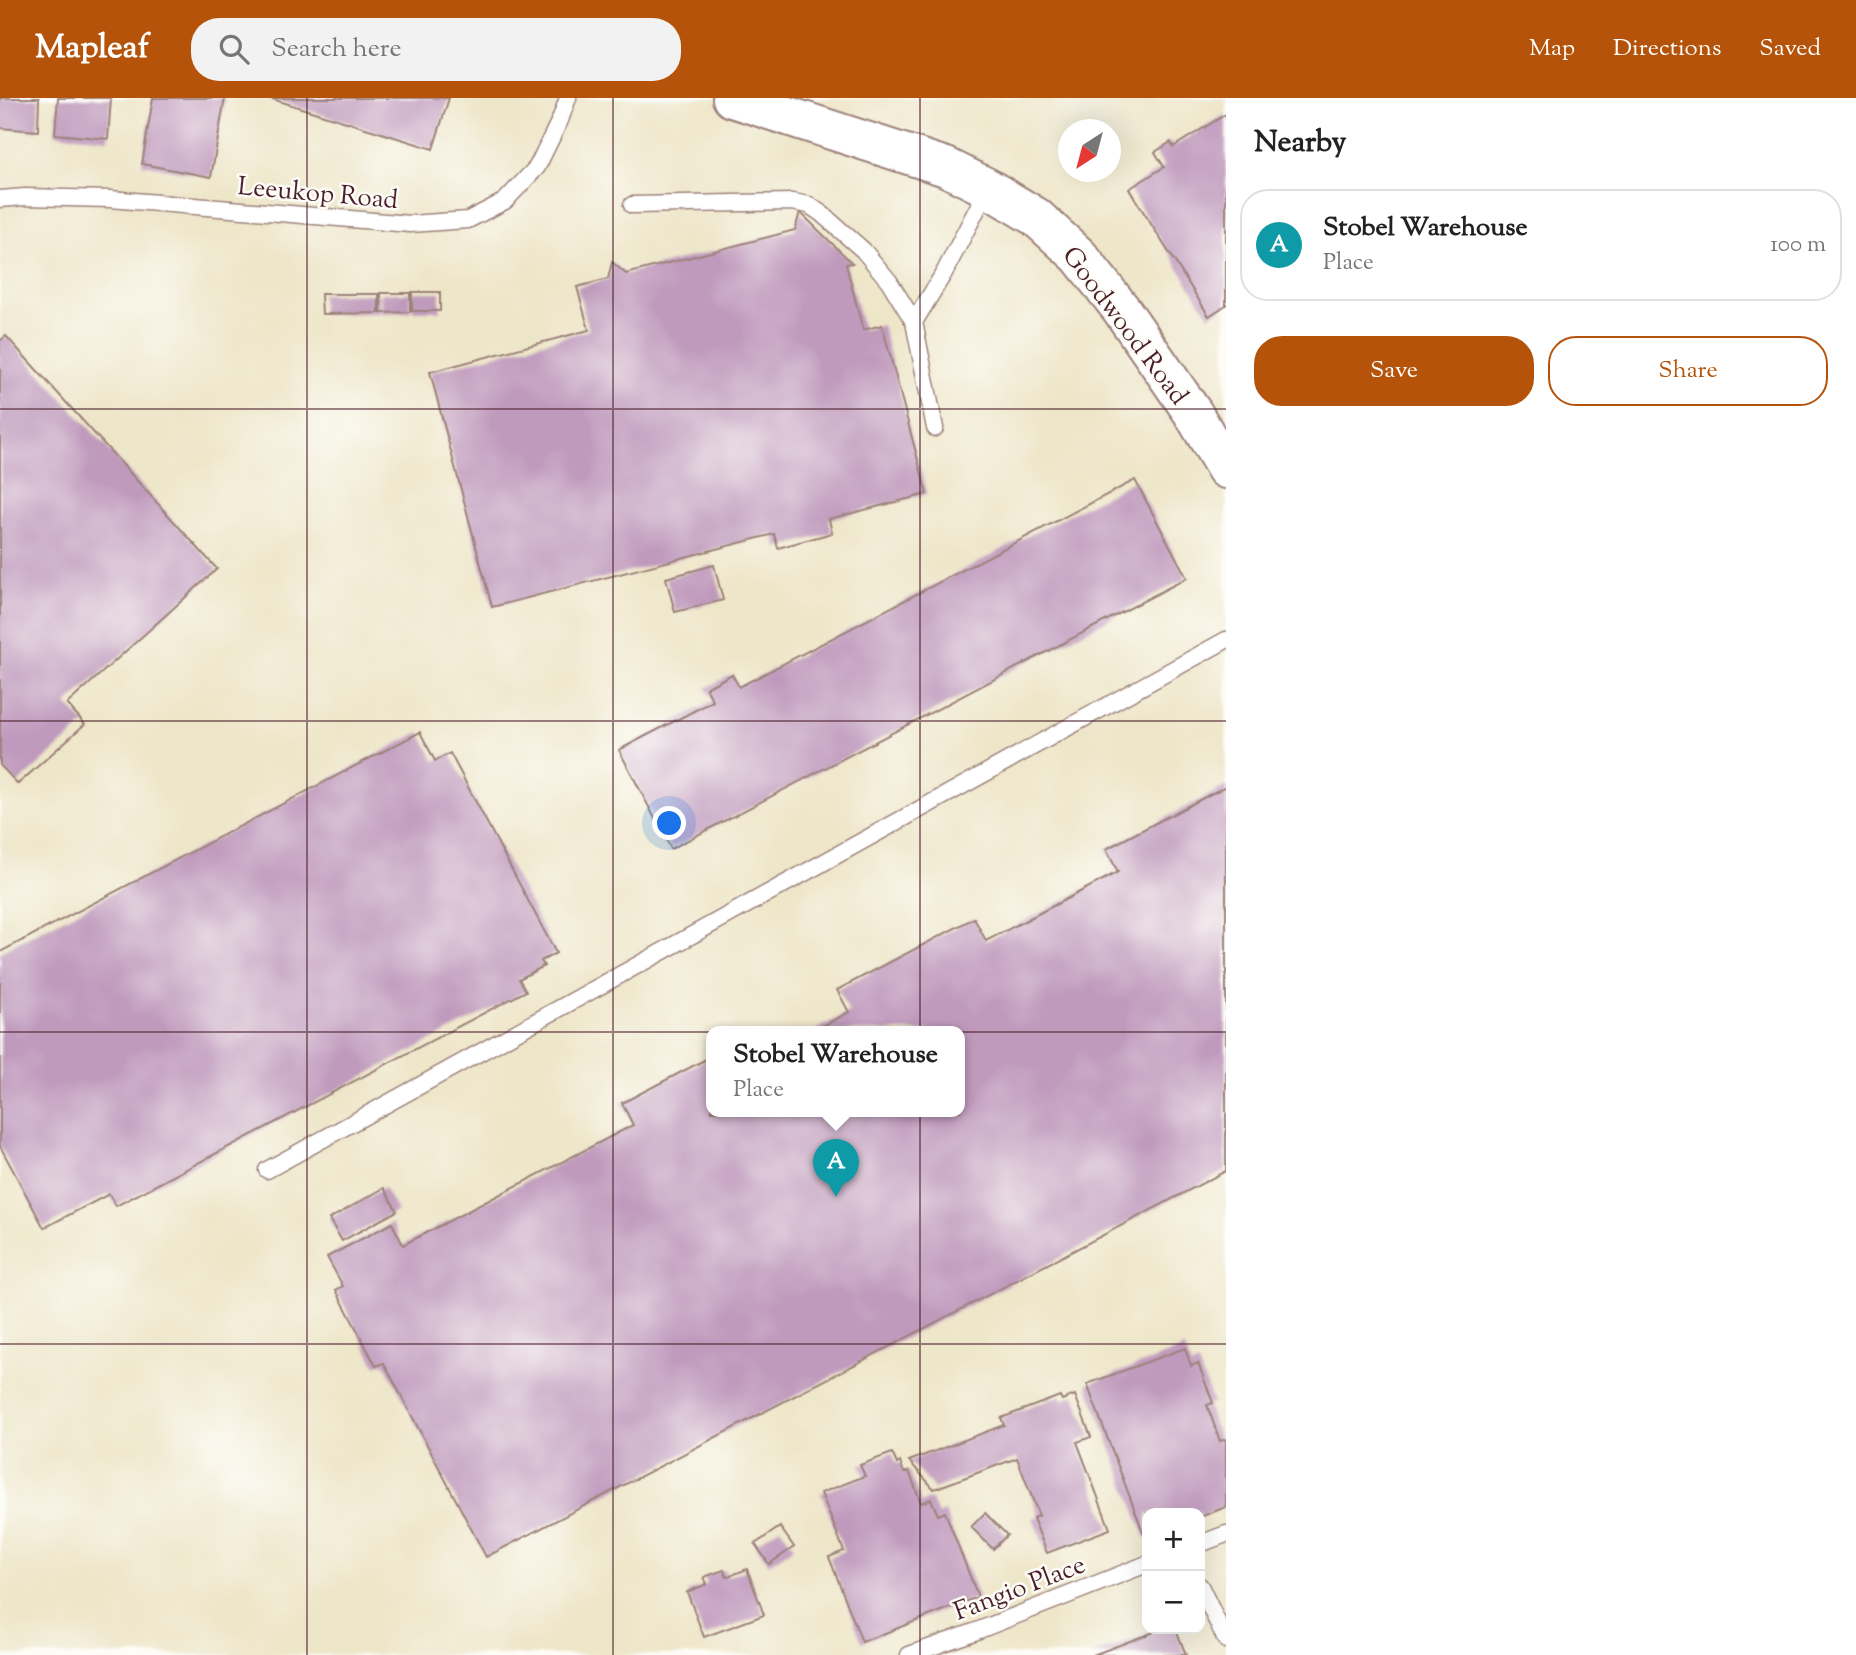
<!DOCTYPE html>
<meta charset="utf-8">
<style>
:root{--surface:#fff;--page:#f2f2f2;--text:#222;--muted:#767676;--line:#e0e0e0;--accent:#b45309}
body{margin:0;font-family:"Sorts Mill Goudy",serif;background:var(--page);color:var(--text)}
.controls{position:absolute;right:21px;bottom:21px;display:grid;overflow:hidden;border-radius:14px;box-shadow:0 7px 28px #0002}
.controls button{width:63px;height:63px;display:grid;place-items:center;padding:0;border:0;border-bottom:2px solid var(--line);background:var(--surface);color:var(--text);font:35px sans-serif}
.compass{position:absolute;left:1058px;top:21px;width:63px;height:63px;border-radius:50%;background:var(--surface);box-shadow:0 7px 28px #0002;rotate:216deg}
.you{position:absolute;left:670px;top:726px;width:24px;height:24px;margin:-18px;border:5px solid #fff;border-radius:50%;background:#1a73e8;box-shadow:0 0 0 10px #1a73e833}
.badge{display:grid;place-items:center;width:46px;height:46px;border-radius:50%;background:var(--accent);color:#fff;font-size:23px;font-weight:700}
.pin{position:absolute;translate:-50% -58px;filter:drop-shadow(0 2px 4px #0008)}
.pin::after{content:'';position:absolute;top:37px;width:24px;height:21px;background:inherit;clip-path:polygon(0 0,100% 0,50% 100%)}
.popup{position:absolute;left:706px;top:928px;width:259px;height:91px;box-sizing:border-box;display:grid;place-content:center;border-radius:14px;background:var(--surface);filter:drop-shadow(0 2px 5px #0005);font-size:23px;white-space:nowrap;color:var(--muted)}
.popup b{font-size:26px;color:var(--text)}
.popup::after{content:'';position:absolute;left:50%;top:100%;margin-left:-14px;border:14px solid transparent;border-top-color:var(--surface)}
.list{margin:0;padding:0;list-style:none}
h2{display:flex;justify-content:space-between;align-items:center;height:91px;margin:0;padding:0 28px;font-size:30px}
h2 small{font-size:23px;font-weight:400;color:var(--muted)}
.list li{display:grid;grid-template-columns:46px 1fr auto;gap:21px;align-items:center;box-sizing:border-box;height:112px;margin:0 14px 14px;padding:0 14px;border:2px solid var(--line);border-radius:28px}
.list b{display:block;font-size:26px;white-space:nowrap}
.list p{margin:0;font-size:23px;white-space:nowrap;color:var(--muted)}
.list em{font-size:23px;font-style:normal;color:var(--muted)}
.actions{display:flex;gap:14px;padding:21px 28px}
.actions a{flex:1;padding:16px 0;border:2px solid var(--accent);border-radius:28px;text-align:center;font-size:24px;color:var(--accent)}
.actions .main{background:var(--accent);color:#fff}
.icon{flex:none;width:38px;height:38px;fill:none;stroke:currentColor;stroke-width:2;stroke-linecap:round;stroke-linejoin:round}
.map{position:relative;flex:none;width:1226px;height:1557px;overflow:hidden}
header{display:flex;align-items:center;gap:42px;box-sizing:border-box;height:98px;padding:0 35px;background:var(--accent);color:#fff}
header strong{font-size:33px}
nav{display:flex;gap:38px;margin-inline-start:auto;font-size:24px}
.search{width:490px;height:63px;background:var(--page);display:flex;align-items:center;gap:18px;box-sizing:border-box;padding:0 24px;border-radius:28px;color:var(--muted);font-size:26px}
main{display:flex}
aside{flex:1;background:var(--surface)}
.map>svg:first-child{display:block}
</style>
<header>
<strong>Mapleaf</strong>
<div class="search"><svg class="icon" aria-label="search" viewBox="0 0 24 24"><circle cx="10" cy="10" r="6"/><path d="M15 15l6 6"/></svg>Search here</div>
<nav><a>Map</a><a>Directions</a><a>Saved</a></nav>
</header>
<main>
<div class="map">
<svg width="1226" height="1557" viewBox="0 0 1226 1557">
<rect width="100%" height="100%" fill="#fdfcf7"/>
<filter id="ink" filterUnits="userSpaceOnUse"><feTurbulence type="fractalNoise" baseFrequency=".0143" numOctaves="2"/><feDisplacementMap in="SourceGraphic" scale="14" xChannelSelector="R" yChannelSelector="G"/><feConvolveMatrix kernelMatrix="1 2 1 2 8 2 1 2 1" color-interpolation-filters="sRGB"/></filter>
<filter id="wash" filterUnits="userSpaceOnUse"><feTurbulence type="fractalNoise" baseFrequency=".00686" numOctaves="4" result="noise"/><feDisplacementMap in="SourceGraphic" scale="28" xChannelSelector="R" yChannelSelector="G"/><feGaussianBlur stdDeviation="1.57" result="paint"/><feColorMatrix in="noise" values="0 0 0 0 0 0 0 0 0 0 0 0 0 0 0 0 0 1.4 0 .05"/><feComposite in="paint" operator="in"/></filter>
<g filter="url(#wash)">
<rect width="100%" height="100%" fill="#eee6c9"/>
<g id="blocks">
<g fill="#c09abd">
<path d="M0,0H39L38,33L0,30Z"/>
<path d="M58,0H111L108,41L55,36Z"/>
<path d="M153,0H225L211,79L142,66Z"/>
<path d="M269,0H449L433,51Z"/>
<path d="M1226,16V207L1209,218L1129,91L1164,69L1155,54L1171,44L1173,49Z"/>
<path d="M800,114L852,165L846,166L863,232L882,227L927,396L829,421L832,435L778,450L774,436L492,509L430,274L589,232L577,189L608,181L612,164L626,176L795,132Z"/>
<rect x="412" y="194" width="28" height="19"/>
<path d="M381,195H410V214L381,215Z"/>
<path d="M321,196H379V215L322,216Z"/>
<path d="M6,238L217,471L67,606L85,626L18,686L0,667V243Z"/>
<path d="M1135,382L1187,480L671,751L619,652L713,603L706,590L732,576L739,589Z"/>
<path d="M714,467L723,502L675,514L666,480Z"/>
<path d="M420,634L435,663L450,655L556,855L541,863L544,868L519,881L526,893L116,1108L109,1096L44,1130L0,1048V854Z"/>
<path d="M1226,688V1073L486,1459L384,1265L376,1268L336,1192L343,1188L327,1159L392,1125L403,1147L633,1027L622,1005L712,958V1013H960V933H814L849,914L837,892L974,820L986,843L1118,774L1106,751Z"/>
<path d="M384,1090L397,1113L342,1143L329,1121Z"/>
<path d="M1185,1250L1191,1268L1198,1265L1213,1305L1207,1307L1220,1343L1226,1341V1409L1200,1419V1415H1147V1438L1145,1439L1087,1286Z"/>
<path d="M1075,1297L1091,1339L1077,1344L1110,1431L1047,1455L1033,1420L1039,1418L1017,1360L934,1391L909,1363L1004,1327L1001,1320L1060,1298L1062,1302Z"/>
<path d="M892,1355L897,1366L900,1364L904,1375L909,1373L921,1405L931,1401L938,1417L945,1414L978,1499L862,1544L829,1459L844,1453L821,1395L865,1378L860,1367Z"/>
<path d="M985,1415L1007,1437L993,1451L971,1429Z"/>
<path d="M780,1429L794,1449L769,1466L755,1446Z"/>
<path d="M747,1471L764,1517L704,1539L687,1494L707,1486L704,1479L724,1472L727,1479Z"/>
<path d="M1162,1531H1176L1186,1557H1093Z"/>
</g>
</g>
</g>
<g filter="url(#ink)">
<use href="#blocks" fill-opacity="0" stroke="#9c827a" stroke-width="2"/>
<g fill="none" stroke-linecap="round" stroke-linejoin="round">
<defs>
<g id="service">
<path d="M0,101L25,99L110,101L410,126L468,122L505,103L537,69L560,22L568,0"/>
<path d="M632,107L792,104L809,107L822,116L863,152L889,183L914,224L935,330"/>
<path d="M914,224L944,175L988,90"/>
<path d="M267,1072L1226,542"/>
<path d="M1200,1446L1226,1436"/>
<path d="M1200,1488L1226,1542"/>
<path d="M909,1557L974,1534L1147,1466"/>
</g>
<path id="tertiary" d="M732,0L946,69L988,90L1036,119L1079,158L1121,211L1193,315L1226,371"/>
</defs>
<use href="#service" stroke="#9c827a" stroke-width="19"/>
<use href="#tertiary" stroke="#9c827a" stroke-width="42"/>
<use href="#service" stroke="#fff" stroke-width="16"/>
<use href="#tertiary" stroke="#fff" stroke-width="38"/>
</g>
</g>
<path fill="none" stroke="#4a1f2b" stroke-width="2" stroke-opacity="0.55" d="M307,0V1557M613,0V1557M920,0V1557M0,311H1226M0,623H1226M0,934H1226M0,1246H1226"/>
<g text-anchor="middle" stroke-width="5" stroke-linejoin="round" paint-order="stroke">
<g font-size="26" fill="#4a1f2b" stroke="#fdfcf7">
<text transform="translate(318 94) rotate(5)" y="9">Leeukop Road</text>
<text transform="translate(1126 227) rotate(53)" y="9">Goodwood Road</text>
<text transform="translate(1019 1489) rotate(-21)" y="9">Fangio Place</text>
</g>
</g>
</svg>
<div class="controls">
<button>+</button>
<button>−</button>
</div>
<svg class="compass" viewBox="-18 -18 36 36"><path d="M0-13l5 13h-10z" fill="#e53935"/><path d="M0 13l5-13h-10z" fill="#767676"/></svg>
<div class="you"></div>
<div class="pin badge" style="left:836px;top:1099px;background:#0f9aa8">A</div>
<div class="popup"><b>Stobel Warehouse</b>Place</div>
</div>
<aside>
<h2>Nearby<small></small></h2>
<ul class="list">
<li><span class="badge" style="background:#0f9aa8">A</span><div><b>Stobel Warehouse</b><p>Place</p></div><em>100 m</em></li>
</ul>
<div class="actions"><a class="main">Save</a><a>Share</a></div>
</aside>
</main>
